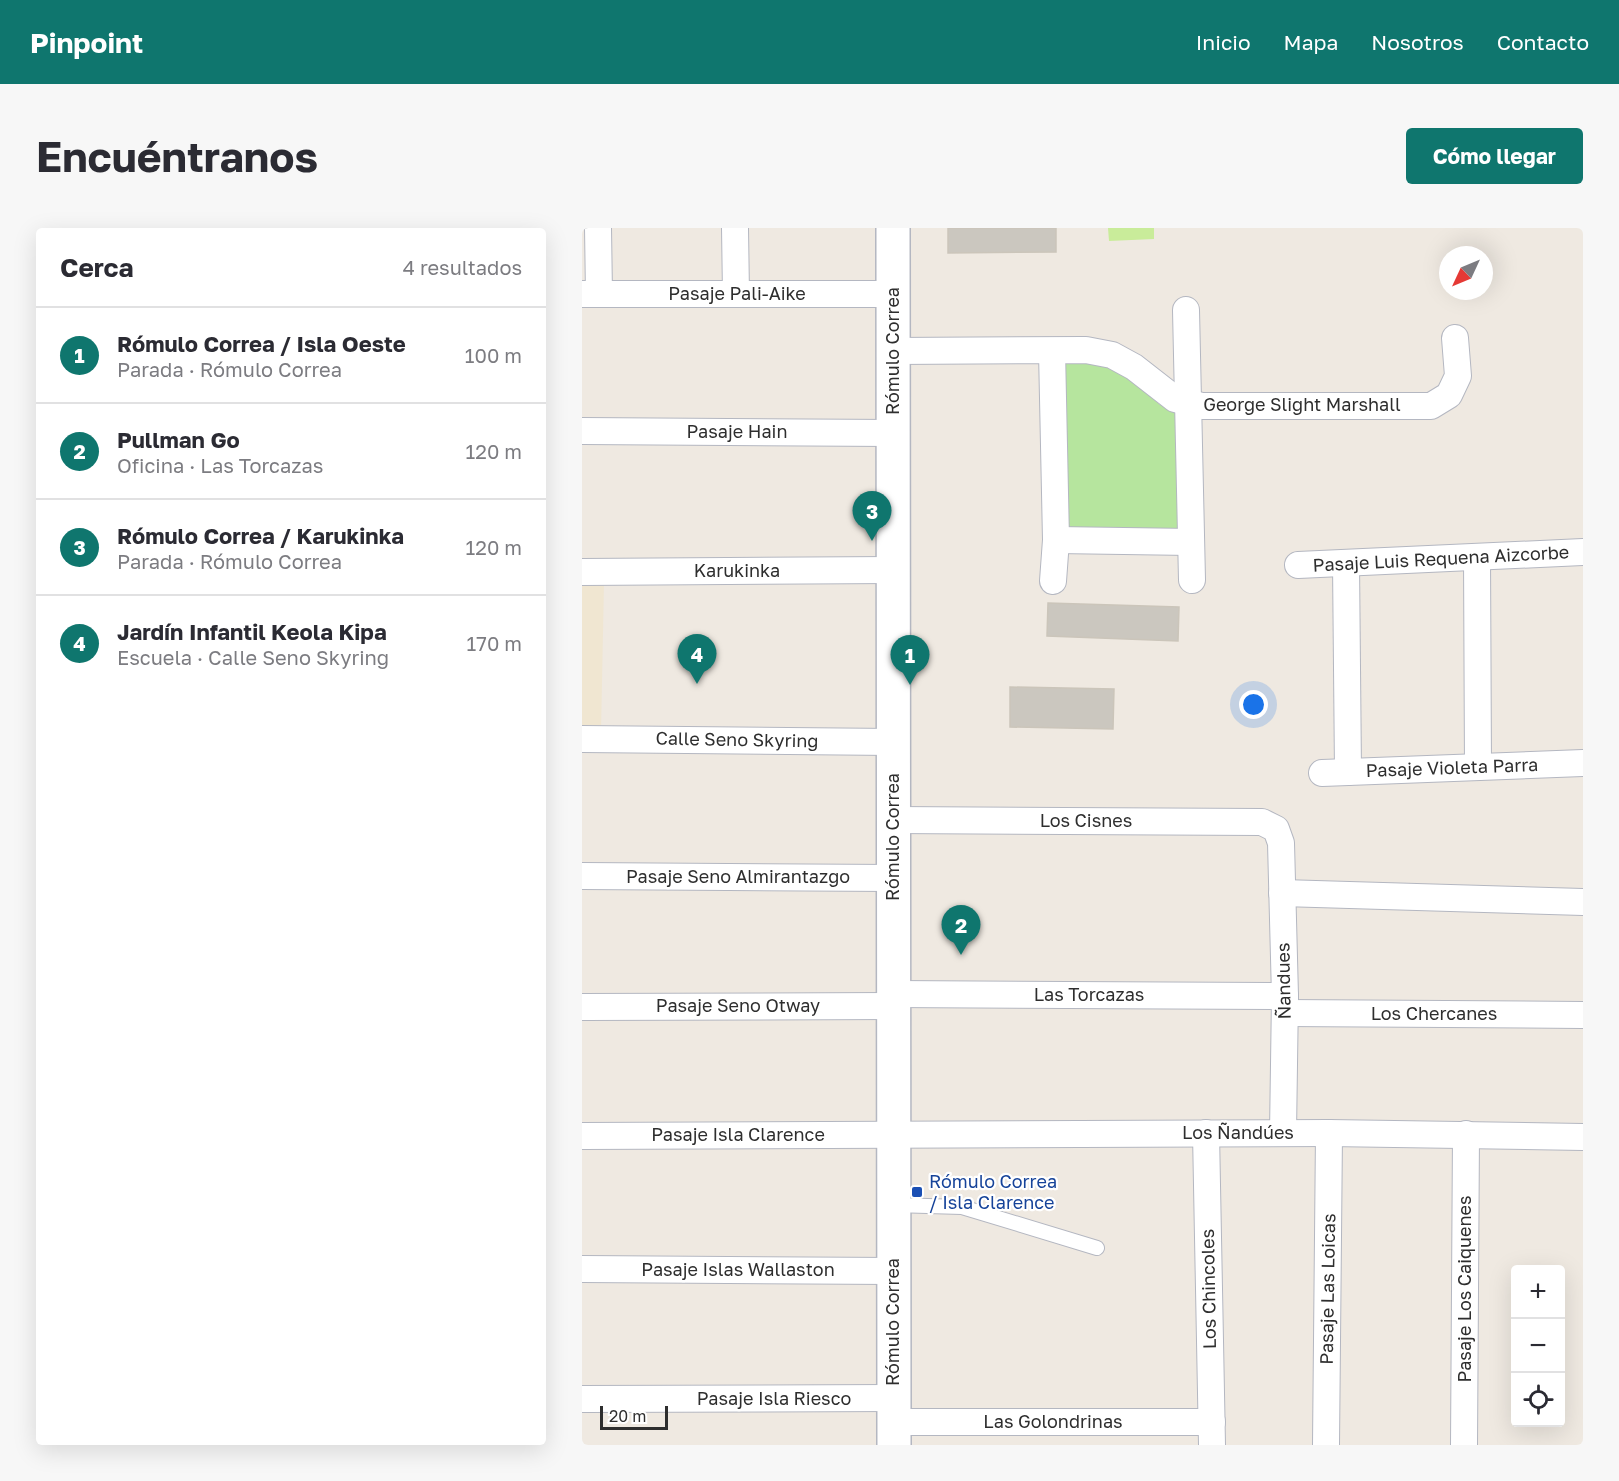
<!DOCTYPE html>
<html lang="es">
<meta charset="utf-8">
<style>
:root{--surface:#fff;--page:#f7f7f7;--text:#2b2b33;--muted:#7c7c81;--line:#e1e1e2;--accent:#0f766e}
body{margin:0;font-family:"Golos Text",sans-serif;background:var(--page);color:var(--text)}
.controls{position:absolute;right:18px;bottom:18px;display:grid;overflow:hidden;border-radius:6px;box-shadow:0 6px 24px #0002}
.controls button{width:54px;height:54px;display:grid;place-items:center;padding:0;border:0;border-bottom:2px solid var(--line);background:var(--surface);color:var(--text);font:30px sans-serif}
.compass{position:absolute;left:857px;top:18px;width:54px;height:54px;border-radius:50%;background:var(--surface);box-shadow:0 6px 24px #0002;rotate:226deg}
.scale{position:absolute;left:18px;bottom:15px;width:68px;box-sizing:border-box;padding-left:6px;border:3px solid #2e2e2e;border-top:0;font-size:16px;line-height:21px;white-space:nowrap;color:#2e2e2e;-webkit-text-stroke:4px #fff;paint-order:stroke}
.you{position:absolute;left:672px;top:477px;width:21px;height:21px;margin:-15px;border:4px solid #fff;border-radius:50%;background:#1a73e8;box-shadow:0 0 0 9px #1a73e833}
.badge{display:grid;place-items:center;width:39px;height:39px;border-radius:50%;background:var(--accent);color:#fff;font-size:20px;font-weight:700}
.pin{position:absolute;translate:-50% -50px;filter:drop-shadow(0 2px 3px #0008)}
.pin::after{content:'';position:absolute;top:32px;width:21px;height:18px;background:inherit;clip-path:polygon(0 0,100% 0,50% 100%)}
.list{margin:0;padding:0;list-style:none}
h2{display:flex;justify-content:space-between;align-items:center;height:78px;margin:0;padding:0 24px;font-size:26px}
h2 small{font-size:20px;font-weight:400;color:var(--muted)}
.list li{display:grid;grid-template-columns:39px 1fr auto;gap:18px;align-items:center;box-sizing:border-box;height:96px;padding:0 24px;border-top:2px solid var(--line)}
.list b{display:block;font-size:22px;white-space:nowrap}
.list p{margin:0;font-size:20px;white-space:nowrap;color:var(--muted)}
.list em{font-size:20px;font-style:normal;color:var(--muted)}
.icon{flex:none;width:33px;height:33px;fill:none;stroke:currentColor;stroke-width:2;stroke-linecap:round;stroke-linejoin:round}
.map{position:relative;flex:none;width:1001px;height:1217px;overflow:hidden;border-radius:6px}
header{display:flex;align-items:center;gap:36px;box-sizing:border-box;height:84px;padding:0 30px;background:var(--accent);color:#fff}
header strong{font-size:28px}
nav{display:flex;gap:33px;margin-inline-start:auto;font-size:21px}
.intro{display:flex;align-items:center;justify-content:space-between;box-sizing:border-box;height:144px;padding:0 36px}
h1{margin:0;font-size:42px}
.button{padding:15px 27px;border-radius:6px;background:var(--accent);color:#fff;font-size:21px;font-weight:700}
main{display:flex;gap:36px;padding:0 36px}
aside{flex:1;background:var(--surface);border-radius:6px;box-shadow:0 6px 24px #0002}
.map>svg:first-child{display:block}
</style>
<header>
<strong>Pinpoint</strong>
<nav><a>Inicio</a><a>Mapa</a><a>Nosotros</a><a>Contacto</a></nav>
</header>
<div class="intro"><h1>Encuéntranos</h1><a class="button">Cómo llegar</a></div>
<main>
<aside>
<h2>Cerca<small>4 resultados</small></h2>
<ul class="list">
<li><span class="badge">1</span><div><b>Rómulo Correa / Isla Oeste</b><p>Parada · Rómulo Correa</p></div><em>100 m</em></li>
<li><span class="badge">2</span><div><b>Pullman Go</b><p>Oficina · Las Torcazas</p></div><em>120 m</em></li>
<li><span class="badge">3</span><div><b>Rómulo Correa / Karukinka</b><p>Parada · Rómulo Correa</p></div><em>120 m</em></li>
<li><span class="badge">4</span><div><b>Jardín Infantil Keola Kipa</b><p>Escuela · Calle Seno Skyring</p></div><em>170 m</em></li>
</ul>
</aside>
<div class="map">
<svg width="1001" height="1217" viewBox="0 0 1001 1217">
<rect width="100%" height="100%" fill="#efe9e1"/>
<path fill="#f0e6d1" d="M0,355H22L19,504H0Z"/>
<path fill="#b6e59e" d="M480,134L519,136L536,143L551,153L577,176L597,187V299L594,302L486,301Z"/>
<path fill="#c9ec9a" d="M526,0H572V11L527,13Z"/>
<g fill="#cbc7bf" stroke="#cbc5ba" stroke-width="1.5">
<path d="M366,0H474V24L366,25Z"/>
<path d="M466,375L597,379L596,413L465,408Z"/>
<path d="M428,459L532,461L531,501L428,499Z"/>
</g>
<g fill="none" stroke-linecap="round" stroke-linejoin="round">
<defs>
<path id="lane" d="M311,977L380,979L515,1020"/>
<g id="street">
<path d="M16,0L17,66"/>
<path d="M153,0L154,66"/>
<path d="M0,66H311"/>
<path d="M604,82L610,352"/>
<path d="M311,123L504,122L530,127L552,139L593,171L620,178H849L867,167L876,148L873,110"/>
<path d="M470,123L474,312L471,353"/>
<path d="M0,203L311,205"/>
<path d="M474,312L609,314"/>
<path d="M895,329L896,539"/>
<path d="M764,335L766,544"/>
<path d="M716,337L1001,324"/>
<path d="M0,344L311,342"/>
<path d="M0,511L311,514"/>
<path d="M740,545L1001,535"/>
<path d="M311,592L680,594L694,601L699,615L703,768L701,905"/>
<path d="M0,648L311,650"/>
<path d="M700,665L1001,674"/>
<path d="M311,766L703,768"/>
<path d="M0,779L311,778"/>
<path d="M703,785L1001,787"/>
<path d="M624,905L630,1217"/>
<path d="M0,908L747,905L1001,909"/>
<path d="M0,1041L311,1043"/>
<path d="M0,1171L312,1170"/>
<path d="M312,1194H630"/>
<path d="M744,1217L747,905"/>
<path d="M882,1217L884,906"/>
</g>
<path id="secondary" d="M311,0L312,1217"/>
</defs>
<use href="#lane" stroke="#b4b7c1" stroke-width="16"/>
<use href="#street" stroke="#b4b7c1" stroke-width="28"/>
<use href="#secondary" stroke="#b4b7c1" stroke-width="36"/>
<use href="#lane" stroke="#fff" stroke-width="14"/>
<use href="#street" stroke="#fff" stroke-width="26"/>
<use href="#secondary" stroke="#fff" stroke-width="33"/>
</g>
<rect fill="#1a4fb4" stroke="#fff" stroke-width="2" x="329" y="958" width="12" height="12" rx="3"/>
<g text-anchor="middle" stroke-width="4.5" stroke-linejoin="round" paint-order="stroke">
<g font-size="18" fill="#2e2e2e" stroke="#fff">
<text x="155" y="72">Pasaje Pali-Aike</text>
<text transform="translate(311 123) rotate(-90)" y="6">Rómulo Correa</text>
<text x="720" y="183">George Slight Marshall</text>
<text x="155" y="210">Pasaje Hain</text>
<text transform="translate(859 331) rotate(-3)" y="6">Pasaje Luis Requena Aizcorbe</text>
<text x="155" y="349">Karukinka</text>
<text transform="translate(155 512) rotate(1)" y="6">Calle Seno Skyring</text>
<text transform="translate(870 540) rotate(-2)" y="6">Pasaje Violeta Parra</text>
<text x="504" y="599">Los Cisnes</text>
<text transform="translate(311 609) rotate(-90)" y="6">Rómulo Correa</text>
<text x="156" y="655">Pasaje Seno Almirantazgo</text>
<text transform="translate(702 753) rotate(-91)" y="6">Ñandues</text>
<text x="507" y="773">Las Torcazas</text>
<text x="156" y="784">Pasaje Seno Otway</text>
<text x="852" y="792">Los Chercanes</text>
<text x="656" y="911">Los Ñandúes</text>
<text x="156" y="913">Pasaje Isla Clarence</text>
<text x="156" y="1048">Pasaje Islas Wallaston</text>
<text transform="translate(627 1061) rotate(-91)" y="6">Los Chincoles</text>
<text transform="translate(746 1061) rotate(-89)" y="6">Pasaje Las Loicas</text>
<text transform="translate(883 1061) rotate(-90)" y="6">Pasaje Los Caiquenes</text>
<text transform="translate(311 1094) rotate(-90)" y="6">Rómulo Correa</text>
<text x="192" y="1177">Pasaje Isla Riesco</text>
<text x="471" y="1200">Las Golondrinas</text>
</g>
<g font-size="18" fill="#164399" stroke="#fff" text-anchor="start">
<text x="347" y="960">Rómulo Correa<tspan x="347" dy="21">/ Isla Clarence</tspan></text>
</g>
</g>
</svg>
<div class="controls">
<button>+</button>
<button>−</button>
<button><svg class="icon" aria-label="locate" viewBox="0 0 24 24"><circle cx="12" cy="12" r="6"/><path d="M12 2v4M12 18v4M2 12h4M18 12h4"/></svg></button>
</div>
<svg class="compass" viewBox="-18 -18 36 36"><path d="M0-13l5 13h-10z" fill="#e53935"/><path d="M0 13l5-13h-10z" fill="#7c7c81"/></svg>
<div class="scale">20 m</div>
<div class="you"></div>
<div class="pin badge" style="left:328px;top:457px">1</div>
<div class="pin badge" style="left:379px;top:727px">2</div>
<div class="pin badge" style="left:290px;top:313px">3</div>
<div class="pin badge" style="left:115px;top:456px">4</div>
</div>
</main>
